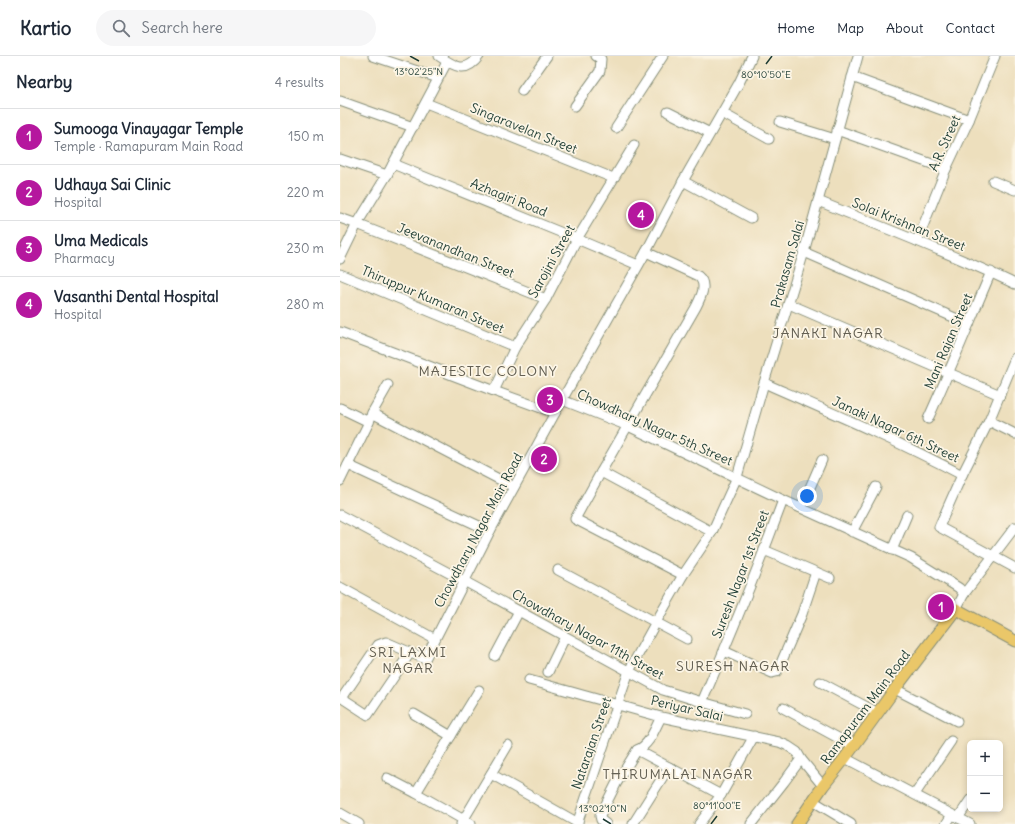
<!DOCTYPE html>
<meta charset="utf-8">
<style>
:root{--surface:#fff;--page:#f6f6f7;--text:#1f2937;--muted:#747a83;--line:#e0e1e3;--accent:#b5179e}
body{margin:0;font-family:Delius,sans-serif;background:var(--page);color:var(--text)}
.controls{position:absolute;right:12px;bottom:12px;display:grid;overflow:hidden;border-radius:6px;box-shadow:0 2px 6px #0003}
.controls button{width:36px;height:36px;display:grid;place-items:center;padding:0;border:0;border-bottom:1px solid var(--line);background:var(--surface);color:var(--text);font:20px sans-serif}
.you{position:absolute;left:467px;top:440px;width:14px;height:14px;margin:-10px;border:3px solid #fff;border-radius:50%;background:#1a73e8;box-shadow:0 0 0 6px #1a73e833}
.badge{display:grid;place-items:center;width:26px;height:26px;border-radius:50%;background:var(--accent);color:#fff;font-size:13px;font-weight:700}
.pin{position:absolute;translate:-50% -50%;border:2px solid #fff;box-shadow:0 1px 4px #0006}
.list{margin:0;padding:0;list-style:none}
h2{display:flex;justify-content:space-between;align-items:center;height:52px;margin:0;padding:0 16px;font-size:17px}
h2 small{font-size:13px;font-weight:400;color:var(--muted)}
.list li{display:grid;grid-template-columns:26px 1fr auto;gap:12px;align-items:center;box-sizing:border-box;height:56px;padding:0 16px;border-top:1px solid var(--line)}
.list b{display:block;font-size:15px;white-space:nowrap}
.list p{margin:0;font-size:13px;white-space:nowrap;color:var(--muted)}
.list em{font-size:13px;font-style:normal;color:var(--muted)}
.icon{flex:none;width:22px;height:22px;fill:none;stroke:currentColor;stroke-width:2;stroke-linecap:round;stroke-linejoin:round}
.map{position:relative;flex:none;width:675px;height:768px;overflow:hidden}
header{display:flex;align-items:center;gap:24px;box-sizing:border-box;height:56px;padding:0 20px;background:var(--surface);border-bottom:1px solid var(--line)}
header strong{font-size:19px}
nav{display:flex;gap:22px;margin-inline-start:auto;font-size:14px}
.search{width:280px;height:36px;background:var(--page);display:flex;align-items:center;gap:10px;box-sizing:border-box;padding:0 14px;border-radius:22px;color:var(--muted);font-size:15px}
main{display:flex}
aside{flex:1;background:var(--surface)}
.map>svg:first-child{display:block}
</style>
<header>
<strong>Kartio</strong>
<div class="search"><svg class="icon" aria-label="search" viewBox="0 0 24 24"><circle cx="10" cy="10" r="6"/><path d="M15 15l6 6"/></svg>Search here</div>
<nav><a>Home</a><a>Map</a><a>About</a><a>Contact</a></nav>
</header>
<main>
<aside>
<h2>Nearby<small>4 results</small></h2>
<ul class="list">
<li><span class="badge">1</span><div><b>Sumooga Vinayagar Temple</b><p>Temple · Ramapuram Main Road</p></div><em>150 m</em></li>
<li><span class="badge">2</span><div><b>Udhaya Sai Clinic</b><p>Hospital</p></div><em>220 m</em></li>
<li><span class="badge">3</span><div><b>Uma Medicals</b><p>Pharmacy</p></div><em>230 m</em></li>
<li><span class="badge">4</span><div><b>Vasanthi Dental Hospital</b><p>Hospital</p></div><em>280 m</em></li>
</ul>
</aside>
<div class="map">
<svg width="675" height="768" viewBox="0 0 675 768">
<rect width="100%" height="100%" fill="#fcf5e5"/>
<filter id="ink" filterUnits="userSpaceOnUse"><feTurbulence type="fractalNoise" baseFrequency=".025" numOctaves="2"/><feDisplacementMap in="SourceGraphic" scale="8" xChannelSelector="R" yChannelSelector="G"/><feConvolveMatrix kernelMatrix="1 2 1 2 8 2 1 2 1" color-interpolation-filters="sRGB"/></filter>
<filter id="wash" filterUnits="userSpaceOnUse"><feTurbulence type="fractalNoise" baseFrequency=".012" numOctaves="4" result="noise"/><feDisplacementMap in="SourceGraphic" scale="16" xChannelSelector="R" yChannelSelector="G"/><feGaussianBlur stdDeviation="0.9" result="paint"/><feColorMatrix in="noise" values="0 0 0 0 0 0 0 0 0 0 0 0 0 0 0 0 0 1.4 0 .05"/><feComposite in="paint" operator="in"/></filter>
<g filter="url(#wash)">
<rect width="100%" height="100%" fill="#eddfbd"/>
</g>
<g filter="url(#ink)">
<g fill="none" stroke-linecap="round" stroke-linejoin="round">
<defs>
<g id="minor">
<path d="M33,0L98,22"/>
<path d="M99,0C115,11 126,18 139,0"/>
<path d="M512,21L629,64"/>
<path d="M182,35L207,0"/>
<path d="M0,45L73,71"/>
<path d="M86,47L273,122"/>
<path d="M235,50L260,15L261,3L256,0"/>
<path d="M328,56L370,77"/>
<path d="M382,57L429,83"/>
<path d="M440,66L495,83"/>
<path d="M276,72L323,0"/>
<path d="M497,74L606,113"/>
<path d="M0,103L47,119"/>
<path d="M53,108L237,183L298,209"/>
<path d="M343,125L411,162"/>
<path d="M653,125L675,134"/>
<path d="M478,145C544,172 611,197 675,228"/>
<path d="M0,162L17,168L206,243"/>
<path d="M577,185L606,113L629,64L655,0"/>
<path d="M306,196L358,220C368,228 361,241 356,251L261,416L235,463L343,519"/>
<path d="M464,196L629,268"/>
<path d="M0,203L17,168L47,119L107,6"/>
<path d="M0,218L175,291"/>
<path d="M449,248L660,339"/>
<path d="M0,276L154,335L215,357"/>
<path d="M424,327C490,356 558,385 622,419L649,365L675,302"/>
<path d="M154,335L175,291L206,243L237,183L294,89"/>
<path d="M222,344L288,370L443,444L571,502L619,532L624,538L616,553"/>
<path d="M0,352L29,366"/>
<path d="M32,357L48,329"/>
<path d="M588,363C610,315 630,265 651,216"/>
<path d="M649,365L675,378"/>
<path d="M8,409L150,475"/>
<path d="M261,416L372,476"/>
<path d="M622,419L599,471L653,500L675,471"/>
<path d="M0,425L29,366L32,357L174,431"/>
<path d="M461,452L482,404"/>
<path d="M0,459L124,525L323,634L362,646L405,658"/>
<path d="M512,476L536,431"/>
<path d="M424,494L490,522"/>
<path d="M552,494L567,459"/>
<path d="M218,514L347,583"/>
<path d="M0,531L95,583"/>
<path d="M624,538L653,500L675,512"/>
<path d="M384,595L432,617L436,616L438,614L462,558L476,516"/>
<path d="M70,597L28,659L2,642L38,589L46,586L85,603L150,475L215,357L222,344L306,196L343,125L399,27L412,0"/>
<path d="M155,600L179,555"/>
<path d="M208,616L225,581"/>
<path d="M189,624L321,661L439,686L448,690L457,696L461,703L483,730"/>
<path d="M480,626L538,657"/>
<path d="M555,633L617,665"/>
<path d="M362,646C391,579 418,512 443,444"/>
<path d="M443,652L513,690"/>
<path d="M74,658L111,680"/>
<path d="M297,694L381,739"/>
<path d="M505,702L630,768"/>
<path d="M151,718L238,767"/>
<path d="M47,722L76,737L131,768"/>
<path d="M76,737L139,634"/>
<path d="M575,738L611,685"/>
<path d="M473,745L511,768"/>
<path d="M0,757L19,768"/>
<path d="M618,762L630,744"/>
<path d="M121,768L168,689"/>
<path d="M237,768L289,615L316,566L343,519L372,476L397,421L424,327L464,196L518,0"/>
<path d="M266,768L261,764L260,760L276,728L297,694C310,689 315,672 321,661"/>
<path d="M293,768L329,711"/>
<path d="M359,768L381,739L414,680"/>
<path d="M411,768L444,726L461,703"/>
<path d="M606,768L612,759"/>
</g>
<path id="major" d="M457,768L483,730L505,702L555,633L616,553L675,585"/>
</defs>
<use href="#minor" stroke="#868e78" stroke-width="11"/>
<use href="#major" stroke="#868e78" stroke-width="13"/>
<use href="#minor" stroke="#fff" stroke-width="9"/>
<use href="#major" stroke="#eac769" stroke-width="11"/>
</g>
</g>
<path fill="none" stroke="#1f3d34" stroke-width="1.5" d="M70,0L79,5M426,8L432,0M263,763L271,768M371,768L377,760"/>
<g text-anchor="middle" stroke-width="3.5" stroke-linejoin="round" paint-order="stroke">
<g font-size="13" fill="#1f3d34" stroke="#fcf5e5">
<text transform="translate(184 72) rotate(22)" y="5">Singaravelan Street</text>
<text transform="translate(604 87) rotate(-66)" y="5">A.R. Street</text>
<text transform="translate(169 141) rotate(22)" y="5">Azhagiri Road</text>
<text transform="translate(569 168) rotate(22)" y="5">Solai Krishnan Street</text>
<text transform="translate(116 194) rotate(22)" y="5">Jeevanandhan Street</text>
<text transform="translate(211 205) rotate(-61)" y="5">Sarojini Street</text>
<text transform="translate(447 208) rotate(-74)" y="5">Prakasam Salai</text>
<text transform="translate(93 243) rotate(23)" y="5">Thiruppur Kumaran Street</text>
<text transform="translate(608 285) rotate(-67)" y="5">Mani Rajan Street</text>
<text transform="translate(315 371) rotate(24)" y="5">Chowdhary Nagar 5th Street</text>
<text transform="translate(556 373) rotate(25)" y="5">Janaki Nagar 6th Street</text>
<text transform="translate(138 474) rotate(-62)" y="5">Chowdhary Nagar Main Road</text>
<text transform="translate(400 518) rotate(-69)" y="5">Suresh Nagar 1st Street</text>
<text transform="translate(248 578) rotate(29)" y="5">Chowdhary Nagar 11th Street</text>
<text transform="translate(525 651) rotate(-53)" y="5">Ramapuram Main Road</text>
<text transform="translate(347 652) rotate(13)" y="5">Periyar Salai</text>
<text transform="translate(251 687) rotate(-71)" y="5">Natarajan Street</text>
</g>
<g font-size="14" letter-spacing="1" fill="#646053" stroke="#fcf5e5">
<text x="488" y="282">JANAKI NAGAR</text>
<text x="148" y="320">MAJESTIC COLONY</text>
<text x="68" y="601">SRI LAXMI<tspan x="68" dy="16">NAGAR</tspan></text>
<text x="393" y="615">SURESH NAGAR</text>
<text x="338" y="723">THIRUMALAI NAGAR</text>
</g>
</g>
<g font-size="10" text-anchor="middle" fill="#1f3d34" stroke="#fcf5e5" stroke-width="3.5" stroke-linejoin="round" paint-order="stroke">
<text x="79" y="19">13°02'25"N</text>
<text x="426" y="22">80°10'50"E</text>
<text x="377" y="753">80°11'00"E</text>
<text x="263" y="756">13°02'10"N</text>
</g>
</svg>
<div class="controls">
<button>+</button>
<button>−</button>
</div>
<div class="you"></div>
<div class="pin badge" style="left:601px;top:551px">1</div>
<div class="pin badge" style="left:204px;top:403px">2</div>
<div class="pin badge" style="left:210px;top:344px">3</div>
<div class="pin badge" style="left:301px;top:159px">4</div>
</div>
</main>
